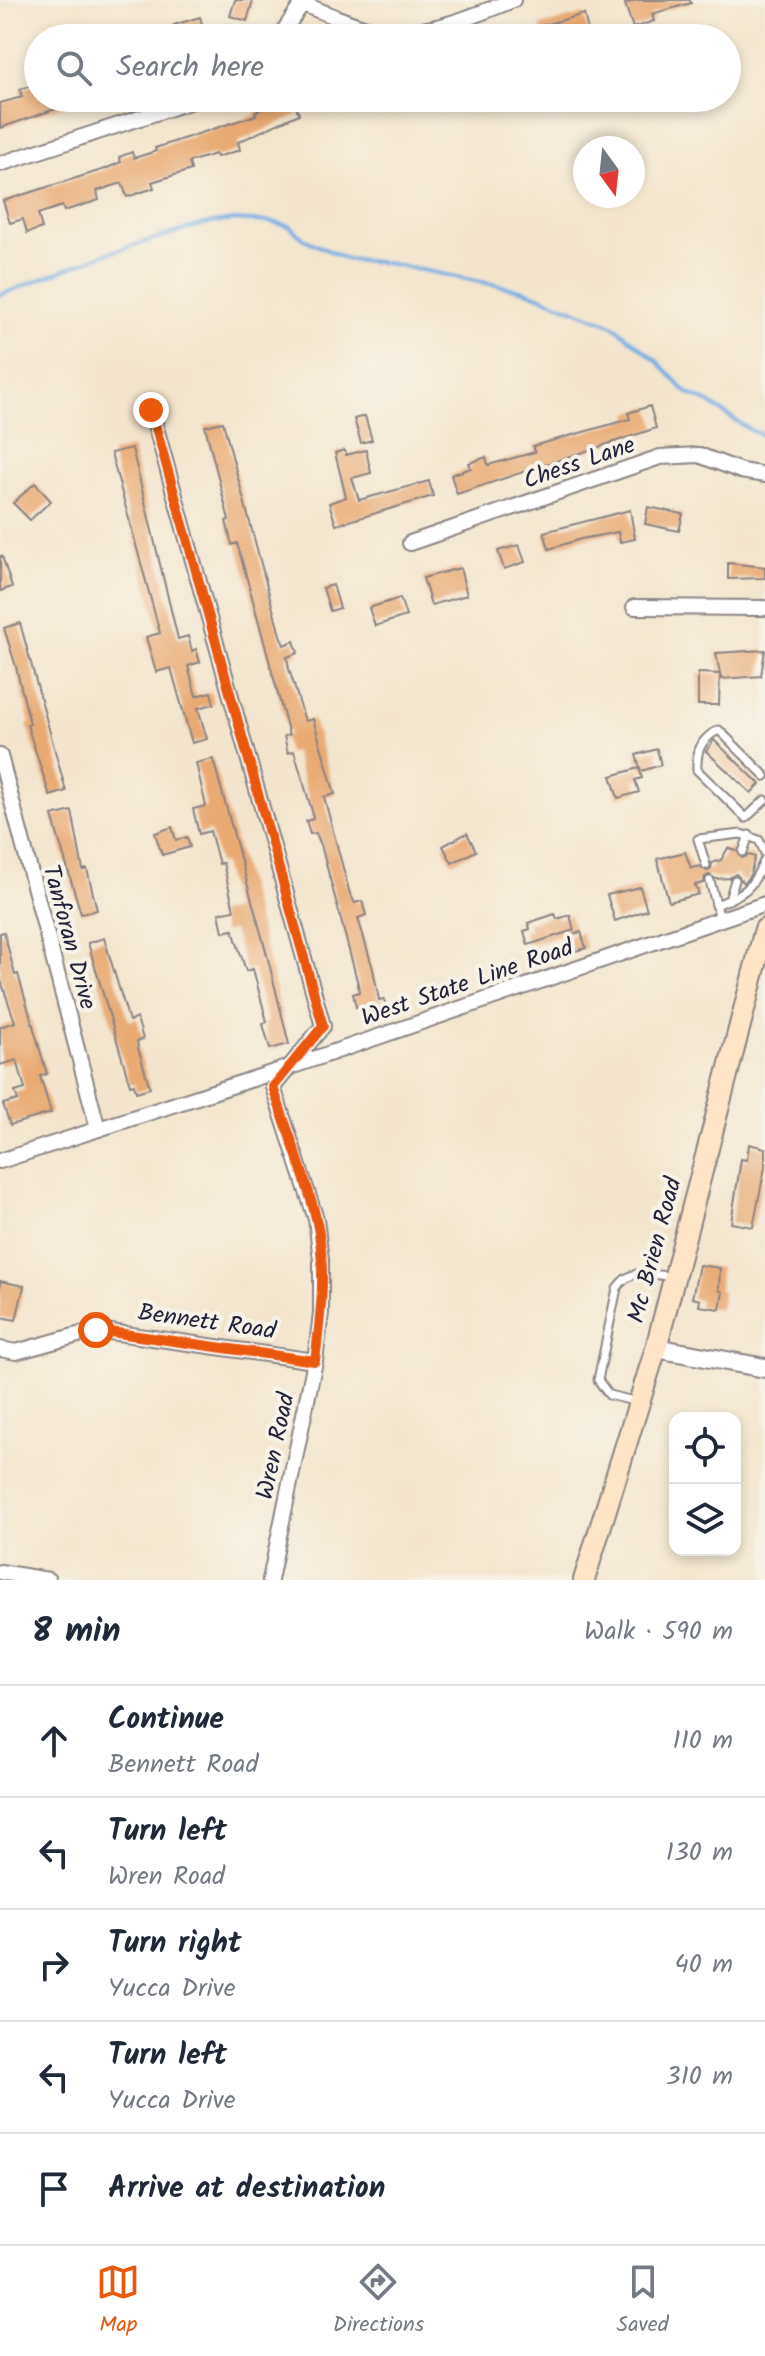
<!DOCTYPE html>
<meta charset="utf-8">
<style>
:root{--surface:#fff;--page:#f2f2f3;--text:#1f2937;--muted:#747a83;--line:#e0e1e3;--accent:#ea580c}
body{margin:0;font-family:Kalam,sans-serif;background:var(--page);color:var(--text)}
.controls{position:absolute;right:24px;bottom:24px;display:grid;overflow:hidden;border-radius:16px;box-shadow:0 4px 12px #0003}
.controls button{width:72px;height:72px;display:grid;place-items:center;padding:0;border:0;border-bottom:2px solid var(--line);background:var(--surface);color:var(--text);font:40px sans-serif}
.compass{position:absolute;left:573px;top:136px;width:72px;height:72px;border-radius:50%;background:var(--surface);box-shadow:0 4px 12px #0003;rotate:165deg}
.stop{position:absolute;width:24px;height:24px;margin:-18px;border:6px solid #ea580c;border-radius:50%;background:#fff}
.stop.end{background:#ea580c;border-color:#fff;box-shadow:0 2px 8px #0008}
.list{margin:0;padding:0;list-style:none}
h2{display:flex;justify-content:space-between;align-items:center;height:104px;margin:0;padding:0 32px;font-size:34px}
h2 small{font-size:26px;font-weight:400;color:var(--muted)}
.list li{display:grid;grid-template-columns:52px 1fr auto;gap:24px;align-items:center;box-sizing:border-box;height:112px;padding:0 32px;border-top:2px solid var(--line)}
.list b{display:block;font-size:30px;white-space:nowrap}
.list p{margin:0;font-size:26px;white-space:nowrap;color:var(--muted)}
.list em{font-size:26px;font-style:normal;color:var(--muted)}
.icon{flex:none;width:44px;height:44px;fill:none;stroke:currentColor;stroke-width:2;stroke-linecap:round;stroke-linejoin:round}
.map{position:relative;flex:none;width:765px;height:1580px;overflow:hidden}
.search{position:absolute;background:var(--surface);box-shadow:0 4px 12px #0003;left:24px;right:24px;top:24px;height:88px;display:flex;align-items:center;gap:20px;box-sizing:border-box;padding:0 28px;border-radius:44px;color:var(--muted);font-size:30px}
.sheet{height:664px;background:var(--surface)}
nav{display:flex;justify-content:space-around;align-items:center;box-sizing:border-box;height:112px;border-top:2px solid var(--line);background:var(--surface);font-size:22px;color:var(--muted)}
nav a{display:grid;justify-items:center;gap:4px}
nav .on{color:var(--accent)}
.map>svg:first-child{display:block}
</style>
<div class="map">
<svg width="765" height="1580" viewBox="0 0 765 1580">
<rect width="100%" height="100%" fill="#f7f3e8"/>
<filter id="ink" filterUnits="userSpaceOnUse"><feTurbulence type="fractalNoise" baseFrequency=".0125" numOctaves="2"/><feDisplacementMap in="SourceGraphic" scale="16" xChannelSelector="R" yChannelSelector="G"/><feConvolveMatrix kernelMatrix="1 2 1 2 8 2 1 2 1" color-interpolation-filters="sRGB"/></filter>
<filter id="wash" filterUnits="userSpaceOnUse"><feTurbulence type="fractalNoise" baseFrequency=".006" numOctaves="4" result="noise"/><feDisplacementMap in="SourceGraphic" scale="32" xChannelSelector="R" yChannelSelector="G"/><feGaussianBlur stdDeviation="1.8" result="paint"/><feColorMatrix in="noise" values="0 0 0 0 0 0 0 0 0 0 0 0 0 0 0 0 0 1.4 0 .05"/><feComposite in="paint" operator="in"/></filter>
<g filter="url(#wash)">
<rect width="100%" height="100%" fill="#f3e5cd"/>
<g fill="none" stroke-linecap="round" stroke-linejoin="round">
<path stroke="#73abe2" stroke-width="4" d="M0,295L105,254L204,224L233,220L272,222L289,226L304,239L346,259L387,263L526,291L613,325L657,361L686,392L709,403L750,430L765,436"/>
</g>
<g id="blocks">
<g fill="#e9aa73">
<path d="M235,0H253L247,21L230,16Z"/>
<path d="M637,0H690L691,3L652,14L654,21L633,28L625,4Z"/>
<path d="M584,14L589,34L574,38H543L540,26Z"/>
<path d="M200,17L206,38H178L174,25Z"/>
<path d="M38,84V98H78L79,101L0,128V103L22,97L20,89Z"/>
<path d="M277,98H292L299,114L238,142L240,150L217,157L215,154L189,162L191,170L152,182L154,188L127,197L122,183L97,191L99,200L64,211L62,206L38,214L42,228L27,233L23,219L10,223L3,201L105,169L121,162L119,157L132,152L134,158L156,151L155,148L256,115L255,112L270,105L268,102Z"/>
<path d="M650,406L656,428L457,494L451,475L471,468L469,463L486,457L488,465L535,452L533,446L630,419L628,413Z"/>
<path d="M365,416L372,440L361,443L354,419Z"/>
<path d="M223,422L280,635L284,645L294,641L298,653L287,657L289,669L305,721L313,719L335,794L324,797L350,894L355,903L362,901L366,915L358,918L373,969L379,1000L384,999L387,1011L365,1016L362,1006L356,1007L353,994L359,992L358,984L321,845L316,833L310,834L306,821L313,819L312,811L294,751L288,753L284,736L289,735L252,597L237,543L232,545L226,521L229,520L205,426Z"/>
<path d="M132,448L178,639L188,636L192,651L196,649L200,662L188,666L196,696L211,692L214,704L198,708L207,739L192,743L171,668L156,672L146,637L160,633L111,453Z"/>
<path d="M344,450L346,455L366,450L371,473L352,478L359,500L429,481L433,496L336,525L329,503L346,497L335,453Z"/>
<path d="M35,483L51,501L30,520L13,503Z"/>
<path d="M648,507L683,514L679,531L645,524Z"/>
<path d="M630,510L635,539L620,542L618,532L581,539L549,549L544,532Z"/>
<path d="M519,545L525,562L504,569L498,551Z"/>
<path d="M0,556H2L12,587L0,591Z"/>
<path d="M728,563L765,567V578L728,579Z"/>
<path d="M460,568L467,595L431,605L423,578Z"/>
<path d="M333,585L340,608L330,611L323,588Z"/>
<path d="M400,598L406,616L375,626L369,608Z"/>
<path d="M20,623L66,791L50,796L27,725L30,724L16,667L4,628Z"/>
<path d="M765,650L761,676L721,679L716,653Z"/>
<path d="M698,673L720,674L719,705H698Z"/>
<path d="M714,740L760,784L751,793L706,751Z"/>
<path d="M657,749L661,765L641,771L636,755Z"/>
<path d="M213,759L267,955L289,1044L270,1049L263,1024L267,1022L253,969L246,971L233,930L223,932L219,913L234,910L223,863L219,864L210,831L199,834L193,809L206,806L196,763Z"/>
<path d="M639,768L642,778L635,780L639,792L618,798L611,776Z"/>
<path d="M72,811L83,870L87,869L97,910L81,914L52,816Z"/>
<path d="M172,827L176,840L187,837L190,847L162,855L155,833Z"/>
<path d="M467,833L476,851L452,863L443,846Z"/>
<path d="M728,848L737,851L742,858L749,855L755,857L750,875L744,883L736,874L729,878L716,879L709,875L705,877L704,883L695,885L699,894L669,902L657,859L685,852L691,868L700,866L707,871L711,869L712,863L721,860Z"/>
<path d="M640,887L647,910L615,921L607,895Z"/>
<path d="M555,914L557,919L570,915L574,930L528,945L524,931L530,929L528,923Z"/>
<path d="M4,932L15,975L18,974L47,1074L40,1076L51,1113L10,1125L3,1104L18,1100L15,1092L25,1089L17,1060L0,1065V1027L15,1022L0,978V933Z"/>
<path d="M581,932L586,948L572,952L568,936Z"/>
<path d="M104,938L129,1021L137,1018L143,1039L137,1041L138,1048L150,1088L136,1092L134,1084L130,1085L88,943Z"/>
<path d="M749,1144L765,1148V1167L753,1227L731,1223L741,1159L747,1160Z"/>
<path d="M699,1265L720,1268L719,1290L723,1292L720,1309L699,1306L700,1300L692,1298Z"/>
<path d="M0,1281L24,1286L16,1320L0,1317Z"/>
</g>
</g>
</g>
<g filter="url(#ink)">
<use href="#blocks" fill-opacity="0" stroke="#8a8484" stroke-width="2"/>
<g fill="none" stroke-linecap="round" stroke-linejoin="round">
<defs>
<g id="service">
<path d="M765,776L719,730C701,738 696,751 697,770L746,818L765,800"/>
<path d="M743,852L749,835"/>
<path d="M706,865L698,839L741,834L759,840L765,853"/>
<path d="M710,881L720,919"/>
<path d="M729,900L735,880"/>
<path d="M716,905C746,893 752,889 765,859"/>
<path d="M638,1402L609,1395L598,1380L617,1288C631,1267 650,1274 672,1277"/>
</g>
<g id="minor">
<path d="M302,4C323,11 357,28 379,31C422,38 474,16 513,0"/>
<path d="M279,38L302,4"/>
<path d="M0,164L201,98"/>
<path d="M151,410L323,1026L273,1087L316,1219L321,1260V1313L315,1361L270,1580"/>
<path d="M410,543L660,457L699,455L741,471L765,475"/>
<path d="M634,607L765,608"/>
<path d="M0,756L98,1129"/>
<path d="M0,1161L302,1063L765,904"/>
<path d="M0,1349L16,1352L96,1330L315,1361"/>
<path d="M0,1572L48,1580"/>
</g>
<path id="tertiary" d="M656,1348L765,1368"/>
<path id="secondary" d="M584,1580L656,1348L765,929"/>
</defs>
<use href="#service" stroke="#8a8484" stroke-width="11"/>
<use href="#minor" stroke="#8a8484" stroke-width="18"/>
<use href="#tertiary" stroke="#8a8484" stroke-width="22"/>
<use href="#secondary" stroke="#8a8484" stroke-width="24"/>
<use href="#service" stroke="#fff" stroke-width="7"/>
<use href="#minor" stroke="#fff" stroke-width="14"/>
<use href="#tertiary" stroke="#fff" stroke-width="18"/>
<use href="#secondary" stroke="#fde5c5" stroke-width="20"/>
</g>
</g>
<g fill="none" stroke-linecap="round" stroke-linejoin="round" filter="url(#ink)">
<path stroke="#ea580c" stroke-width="10" d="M96,1330L315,1361C321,1314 327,1264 316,1218C305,1174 287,1131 273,1087L323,1026L151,410"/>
</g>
<g text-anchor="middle" stroke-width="8" stroke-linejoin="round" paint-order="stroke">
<g font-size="24" fill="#22223b" stroke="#f7f3e8">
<text transform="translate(579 462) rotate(-19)" y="8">Chess Lane</text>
<text transform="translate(70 937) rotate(75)" y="8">Tanforan Drive</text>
<text transform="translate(467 982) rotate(-19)" y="8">West State Line Road</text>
<text transform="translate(654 1250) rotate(-75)" y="8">Mc Brien Road</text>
<text transform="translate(207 1321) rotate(8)" y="8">Bennett Road</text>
<text transform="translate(275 1446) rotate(-78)" y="8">Wren Road</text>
</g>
</g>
</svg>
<div class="controls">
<button><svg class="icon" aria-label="locate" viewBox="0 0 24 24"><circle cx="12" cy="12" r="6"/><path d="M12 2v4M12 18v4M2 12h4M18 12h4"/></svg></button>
<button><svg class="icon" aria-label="layers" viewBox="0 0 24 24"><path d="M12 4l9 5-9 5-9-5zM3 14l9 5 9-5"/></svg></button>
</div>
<svg class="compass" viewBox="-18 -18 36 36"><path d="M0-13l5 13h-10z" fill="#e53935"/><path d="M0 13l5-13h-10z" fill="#747a83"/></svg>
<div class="stop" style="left:96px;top:1330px"></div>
<div class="stop end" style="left:151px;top:410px"></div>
<div class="search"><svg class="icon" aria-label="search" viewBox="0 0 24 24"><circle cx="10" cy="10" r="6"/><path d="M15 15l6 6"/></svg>Search here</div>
</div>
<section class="sheet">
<h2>8 min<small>Walk · 590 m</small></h2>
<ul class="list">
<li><svg class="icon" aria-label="ahead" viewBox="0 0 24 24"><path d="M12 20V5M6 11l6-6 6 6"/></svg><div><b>Continue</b><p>Bennett Road</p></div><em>110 m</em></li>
<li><svg class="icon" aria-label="left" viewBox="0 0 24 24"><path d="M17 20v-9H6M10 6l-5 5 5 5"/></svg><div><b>Turn left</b><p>Wren Road</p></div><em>130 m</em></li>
<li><svg class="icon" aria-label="right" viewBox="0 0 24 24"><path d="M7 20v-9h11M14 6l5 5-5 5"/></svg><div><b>Turn right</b><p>Yucca Drive</p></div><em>40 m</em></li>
<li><svg class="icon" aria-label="left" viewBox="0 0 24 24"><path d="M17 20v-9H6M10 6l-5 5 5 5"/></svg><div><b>Turn left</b><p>Yucca Drive</p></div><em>310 m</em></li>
<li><svg class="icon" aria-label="arrive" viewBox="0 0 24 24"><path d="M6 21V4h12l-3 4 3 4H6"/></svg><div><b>Arrive at destination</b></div></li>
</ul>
</section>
<nav>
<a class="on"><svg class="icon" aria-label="map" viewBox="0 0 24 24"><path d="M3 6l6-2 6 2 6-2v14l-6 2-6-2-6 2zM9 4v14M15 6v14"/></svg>Map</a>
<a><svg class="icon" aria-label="directions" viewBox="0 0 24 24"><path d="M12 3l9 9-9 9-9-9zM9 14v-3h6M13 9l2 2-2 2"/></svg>Directions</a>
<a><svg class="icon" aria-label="saved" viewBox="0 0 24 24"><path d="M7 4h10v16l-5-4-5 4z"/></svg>Saved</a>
</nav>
